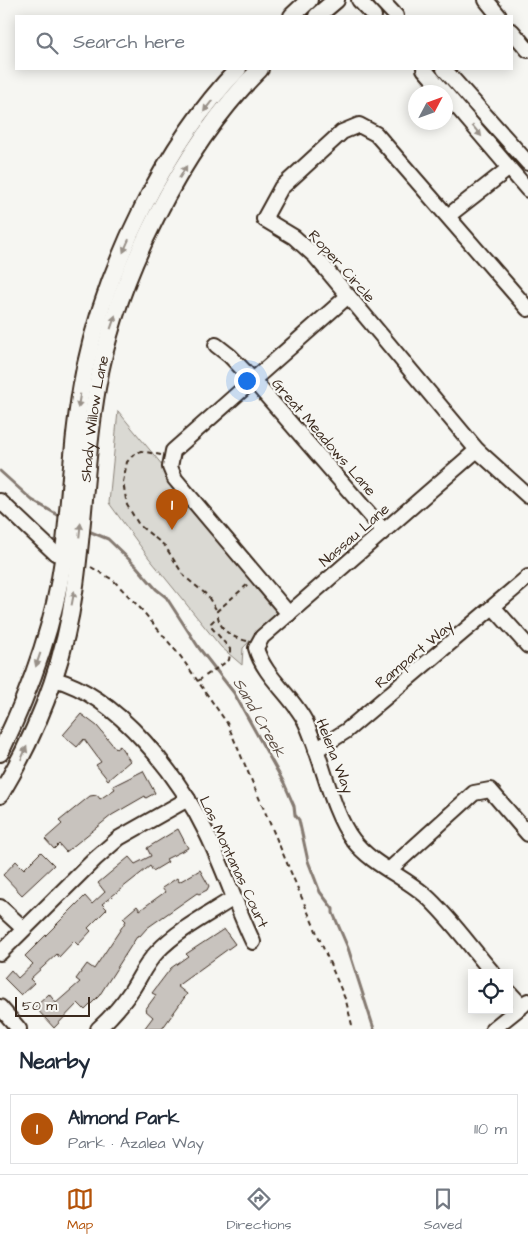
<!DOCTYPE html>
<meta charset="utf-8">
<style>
:root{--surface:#fff;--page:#f2f2f3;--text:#1f2937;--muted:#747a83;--line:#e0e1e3;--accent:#b45309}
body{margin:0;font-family:"Architects Daughter",sans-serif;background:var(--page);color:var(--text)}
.controls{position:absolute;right:15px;bottom:15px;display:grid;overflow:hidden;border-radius:0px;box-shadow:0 2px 12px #0003}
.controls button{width:45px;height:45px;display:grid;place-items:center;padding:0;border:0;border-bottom:1px solid var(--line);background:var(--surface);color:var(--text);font:25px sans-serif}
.compass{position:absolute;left:408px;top:85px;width:45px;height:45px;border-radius:50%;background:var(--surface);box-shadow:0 2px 12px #0003;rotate:49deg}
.scale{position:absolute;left:15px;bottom:12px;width:75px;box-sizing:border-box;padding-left:5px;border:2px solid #3b2a1e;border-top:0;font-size:14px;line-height:18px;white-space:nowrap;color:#3b2a1e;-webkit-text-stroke:4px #f6f6f2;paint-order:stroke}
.you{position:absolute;left:246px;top:380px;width:18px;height:18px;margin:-12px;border:4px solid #fff;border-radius:50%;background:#1a73e8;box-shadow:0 0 0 8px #1a73e833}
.badge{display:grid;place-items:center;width:32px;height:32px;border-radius:50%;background:var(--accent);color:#fff;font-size:16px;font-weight:700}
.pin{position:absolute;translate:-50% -41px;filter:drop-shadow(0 1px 2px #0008)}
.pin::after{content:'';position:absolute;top:26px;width:18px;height:15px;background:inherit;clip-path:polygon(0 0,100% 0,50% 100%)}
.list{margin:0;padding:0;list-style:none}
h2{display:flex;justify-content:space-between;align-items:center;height:65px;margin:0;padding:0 20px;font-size:21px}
h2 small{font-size:16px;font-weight:400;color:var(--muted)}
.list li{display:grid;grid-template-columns:32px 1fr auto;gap:15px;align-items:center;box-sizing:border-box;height:70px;margin:0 10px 10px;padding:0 10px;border:1px solid var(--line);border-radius:0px}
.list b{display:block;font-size:19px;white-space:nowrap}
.list p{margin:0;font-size:16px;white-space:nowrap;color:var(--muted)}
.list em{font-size:16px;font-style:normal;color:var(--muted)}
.icon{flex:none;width:28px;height:28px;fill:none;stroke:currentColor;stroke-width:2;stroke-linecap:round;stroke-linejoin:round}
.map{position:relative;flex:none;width:528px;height:1029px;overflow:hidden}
.search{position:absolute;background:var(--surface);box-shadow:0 2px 12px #0003;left:15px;right:15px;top:15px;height:55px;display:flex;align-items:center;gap:12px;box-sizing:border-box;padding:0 18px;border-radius:0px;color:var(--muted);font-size:19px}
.sheet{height:145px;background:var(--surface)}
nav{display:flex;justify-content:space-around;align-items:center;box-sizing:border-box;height:70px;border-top:1px solid var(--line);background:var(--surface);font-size:14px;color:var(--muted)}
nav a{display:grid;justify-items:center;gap:2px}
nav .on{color:var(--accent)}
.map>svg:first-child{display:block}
</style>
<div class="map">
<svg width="528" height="1029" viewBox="0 0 528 1029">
<rect width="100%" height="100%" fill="#f6f6f2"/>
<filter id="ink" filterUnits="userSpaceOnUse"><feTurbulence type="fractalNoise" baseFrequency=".02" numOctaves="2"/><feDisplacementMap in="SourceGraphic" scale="10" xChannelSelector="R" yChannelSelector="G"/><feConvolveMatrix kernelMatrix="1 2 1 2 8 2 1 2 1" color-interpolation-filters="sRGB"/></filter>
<g filter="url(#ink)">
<path fill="#dad9d3" stroke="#8a8278" d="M118,411L280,609L243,648L242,665L221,647L149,558L109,503Z"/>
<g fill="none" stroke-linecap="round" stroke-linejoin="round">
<g stroke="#857a71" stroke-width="3">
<path d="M0,471L32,500L63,518"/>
<path d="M86,530L108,539L137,567L156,589L166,597L199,648L234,693L284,783L294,806L295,815L299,820L308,861L320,892L333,909V913L348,948L374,1029"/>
</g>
</g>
<g fill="#c8c3be" stroke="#3b2a1e">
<path d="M81,714L97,726L116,749L120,746L130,761L108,780L96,765L101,762L84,739L77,747L63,735Z"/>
<path d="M143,771L155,793L146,798L145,796L112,815L66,852L59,844L54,849L45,839L62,824L59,821L90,796L97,795L100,799L115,789L113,786Z"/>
<path d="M178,829L188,848L166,859L168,862L153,871L150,866L102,904L107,909L88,928L91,931L78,945L74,941L59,957L57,954L30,979L34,983L21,995L4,978L11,970L18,978L33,964L25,956L85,896L92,904L105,892L98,883L129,857L135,864L151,856L147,848Z"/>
<path d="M41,852L54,865L22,895L3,875L16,861L24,869Z"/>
<path d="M200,870L209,886L207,890L199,894L197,893L147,928L140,936L138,935L99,996L85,1010L78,1003L54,1028L35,1007L49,994L56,1003L80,982L76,979L87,964L94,969L126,921L123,918L137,906L140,910L165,892L162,888L177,878L179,882Z"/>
<path d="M224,929L235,944L177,986L187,994L162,1029H144L153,1017L145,1010L156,995L152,993L171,968L188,956L186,954Z"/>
</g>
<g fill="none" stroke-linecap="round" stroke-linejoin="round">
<defs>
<g id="minor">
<path d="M359,0L374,16"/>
<path d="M381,0L396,16"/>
<path d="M486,0L499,16"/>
<path d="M512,31L528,50"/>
<path d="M424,69L444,92"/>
<path d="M444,69L528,163"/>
<path d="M446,94L528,190"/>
<path d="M448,216L508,169"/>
<path d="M528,309L376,134L359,125L342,132L281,188L264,219L294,237L315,256L477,450L528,496"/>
<path d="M216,345L230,356L253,380L384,531"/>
<path d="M477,450L262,637L256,648C264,677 293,696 306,723C322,757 331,811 353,840C372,865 402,875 425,895C449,916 472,949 493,973"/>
<path d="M0,501L55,553L63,556"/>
<path d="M494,608L528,646"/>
<path d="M289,614L175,479L170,467L173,451L348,296"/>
<path d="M54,679C118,696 179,776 207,834C224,869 236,906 253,942"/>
<path d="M316,750L346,731L528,577"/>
<path d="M389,870L474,793L490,790L528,834"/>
<path d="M0,907L23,928"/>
<path d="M0,953L95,859L119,838L188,799"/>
<path d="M509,992L522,1006"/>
<path d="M0,1007L19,1029"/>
<path d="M98,1029C111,1017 122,1005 131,991C140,978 145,964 157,952C178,930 207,915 232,899"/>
<path d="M493,1029L528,1001"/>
</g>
<g id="major">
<path d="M292,16L309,0"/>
<path d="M317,16L336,0"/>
<path d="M0,753C29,693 54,627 63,560C71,496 72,432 85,368C107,265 165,145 238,69"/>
<path id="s1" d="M0,795C37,733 64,664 74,592C84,525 85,456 97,388C116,278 181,148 260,69"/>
</g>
</defs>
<use href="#minor" stroke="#3b2a1e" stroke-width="18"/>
<use href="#major" stroke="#3b2a1e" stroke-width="20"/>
<g stroke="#3b2a1e" stroke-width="2" stroke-dasharray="5 4" stroke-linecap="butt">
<path d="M161,455L141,451L133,455L127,462L123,482L127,505L139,525L165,546L184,576L207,595L217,611"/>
<path d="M91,567L113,580L141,609L181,657L227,723L346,1001L353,1029"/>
<path d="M247,641C230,637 219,630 217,611L248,584"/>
<path d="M198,681L229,660L230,654V649L212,628L211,623L217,617"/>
</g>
<use href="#minor" stroke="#f6f6f2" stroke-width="14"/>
<use href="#major" stroke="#f6f6f2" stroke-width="16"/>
</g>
<defs><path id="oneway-solid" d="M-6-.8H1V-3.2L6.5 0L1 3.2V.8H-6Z" transform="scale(1.25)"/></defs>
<g fill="#989088">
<use href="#oneway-solid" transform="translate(208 106) rotate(128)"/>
<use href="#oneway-solid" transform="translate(477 131) rotate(50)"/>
<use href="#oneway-solid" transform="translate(183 172) rotate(-59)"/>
<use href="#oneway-solid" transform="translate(126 246) rotate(114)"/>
<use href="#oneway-solid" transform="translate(113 322) rotate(-71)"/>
<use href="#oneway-solid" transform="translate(79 401) rotate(100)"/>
<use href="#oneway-solid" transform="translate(80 530) rotate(-84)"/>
<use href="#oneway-solid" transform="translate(73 598) rotate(-79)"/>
<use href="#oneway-solid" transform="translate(38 660) rotate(109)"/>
<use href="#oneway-solid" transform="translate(24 753) rotate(-67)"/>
</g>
</g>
<g text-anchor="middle" stroke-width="4.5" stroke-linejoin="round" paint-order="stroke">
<g font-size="15" fill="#3b2a1e" stroke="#f6f6f2">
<text transform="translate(342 266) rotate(48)" y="5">Roper Circle</text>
<text dy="5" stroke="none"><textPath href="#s1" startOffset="392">Shady Willow Lane</textPath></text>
<text transform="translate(324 437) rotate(49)" y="5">Great Meadows Lane</text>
<text transform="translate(354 535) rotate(-41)" y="5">Nassau Lane</text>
<text transform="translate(414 654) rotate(-40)" y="5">Rampart Way</text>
<text transform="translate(335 756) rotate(69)" y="5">Helena Way</text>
<text transform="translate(234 862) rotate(65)" y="5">Las Montanas Court</text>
</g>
<g font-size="16" font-style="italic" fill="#605248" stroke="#f6f6f2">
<text transform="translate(260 717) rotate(60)" y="6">Sand Creek</text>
</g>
</g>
</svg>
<div class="controls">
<button><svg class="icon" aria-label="locate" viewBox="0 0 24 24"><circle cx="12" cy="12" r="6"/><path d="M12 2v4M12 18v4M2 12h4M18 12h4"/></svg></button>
</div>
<svg class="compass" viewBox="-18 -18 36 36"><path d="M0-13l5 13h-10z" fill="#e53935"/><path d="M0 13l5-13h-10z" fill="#747a83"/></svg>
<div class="scale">50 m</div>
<div class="you"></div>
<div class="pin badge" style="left:172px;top:530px">1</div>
<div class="search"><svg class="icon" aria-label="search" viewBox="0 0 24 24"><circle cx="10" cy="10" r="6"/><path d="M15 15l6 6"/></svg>Search here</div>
</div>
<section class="sheet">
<h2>Nearby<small></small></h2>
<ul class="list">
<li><span class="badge">1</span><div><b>Almond Park</b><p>Park · Azalea Way</p></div><em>110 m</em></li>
</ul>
</section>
<nav>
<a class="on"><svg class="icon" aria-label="map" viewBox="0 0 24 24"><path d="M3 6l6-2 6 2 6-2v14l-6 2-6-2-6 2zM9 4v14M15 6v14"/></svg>Map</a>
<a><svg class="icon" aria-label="directions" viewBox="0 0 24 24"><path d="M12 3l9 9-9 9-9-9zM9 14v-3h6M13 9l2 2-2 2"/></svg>Directions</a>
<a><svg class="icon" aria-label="saved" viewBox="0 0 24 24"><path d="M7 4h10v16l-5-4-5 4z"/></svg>Saved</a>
</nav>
